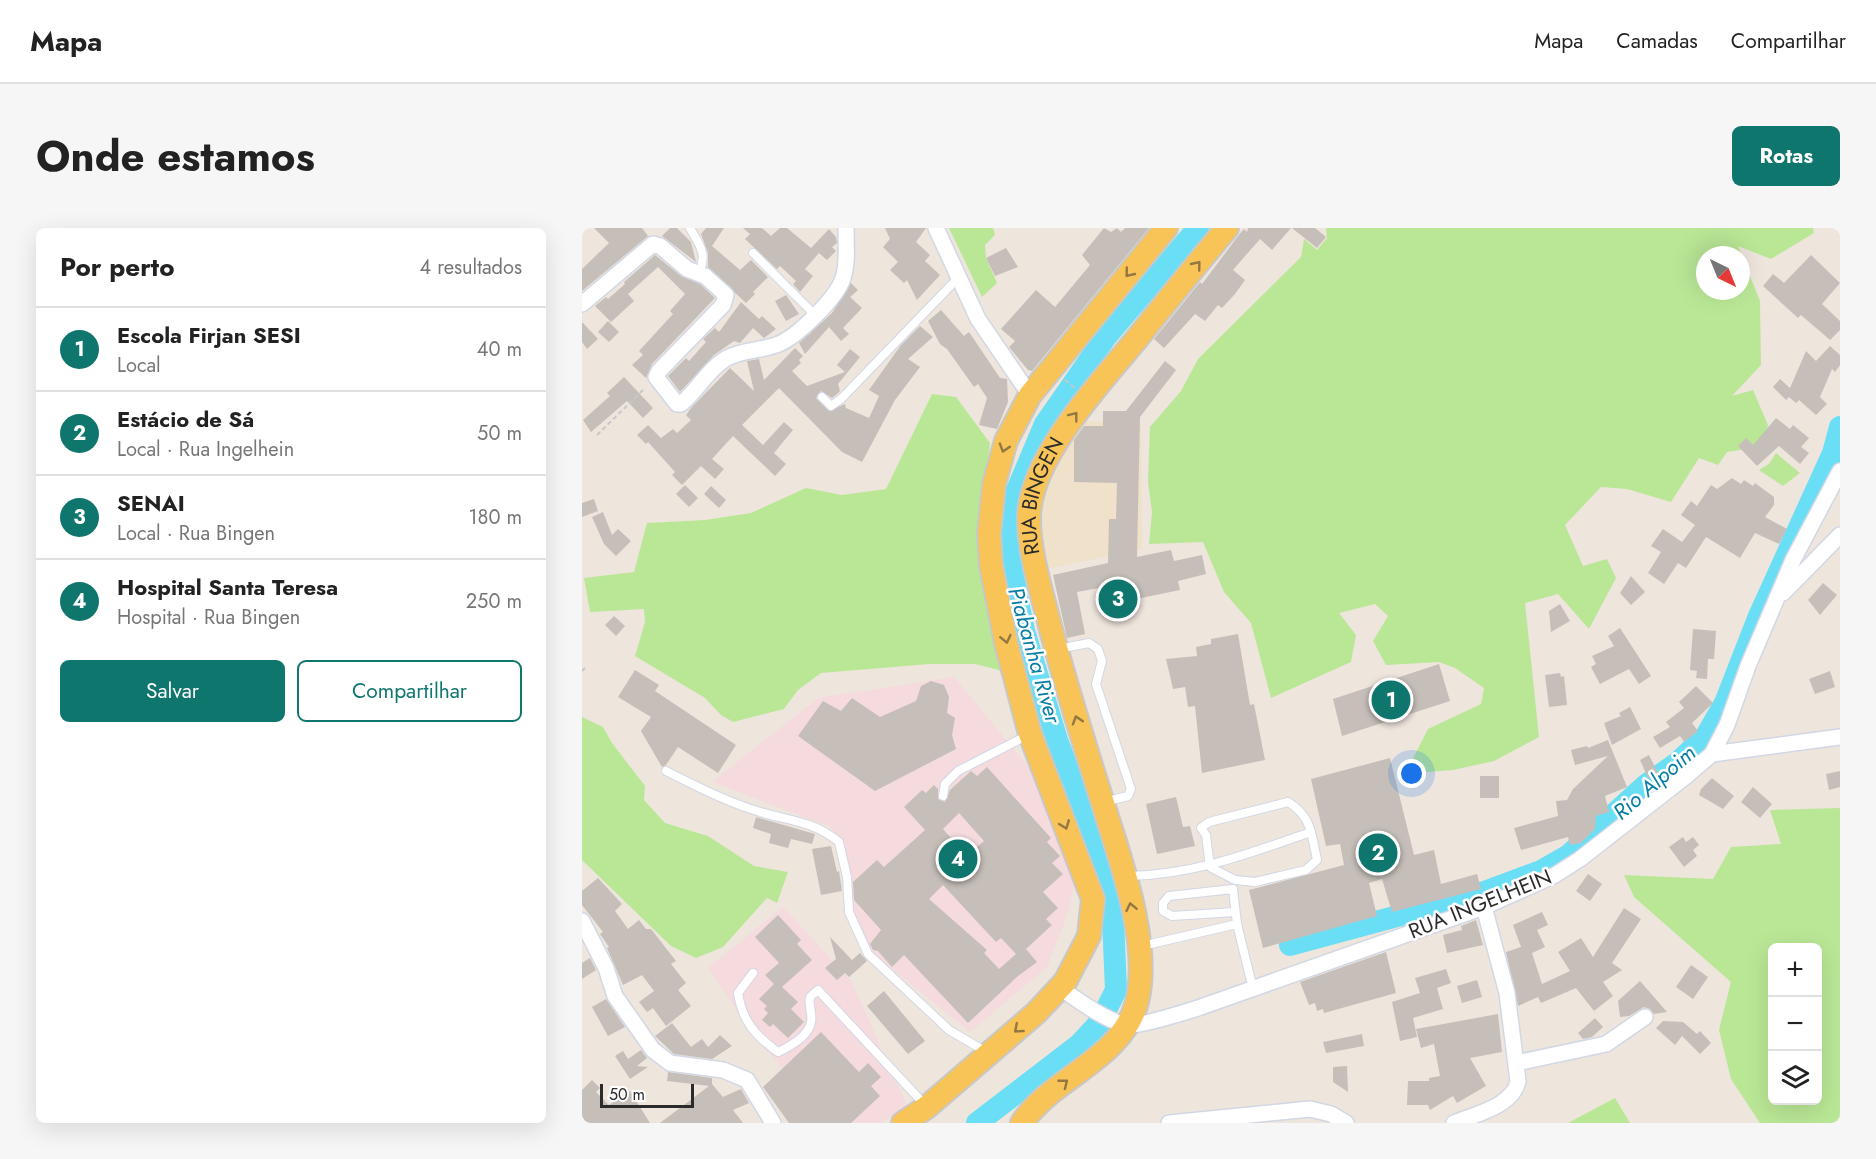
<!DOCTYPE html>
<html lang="pt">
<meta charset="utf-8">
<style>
:root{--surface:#fff;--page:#f6f6f6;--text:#222;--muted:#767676;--line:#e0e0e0;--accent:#0f766e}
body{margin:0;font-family:Jost,sans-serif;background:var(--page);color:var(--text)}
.controls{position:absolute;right:18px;bottom:18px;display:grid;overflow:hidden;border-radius:9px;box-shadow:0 6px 24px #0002}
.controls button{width:54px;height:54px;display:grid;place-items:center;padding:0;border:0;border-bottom:2px solid var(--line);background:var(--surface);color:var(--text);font:30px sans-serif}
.compass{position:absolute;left:1114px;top:18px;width:54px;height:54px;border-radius:50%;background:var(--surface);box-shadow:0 6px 24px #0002;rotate:137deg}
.scale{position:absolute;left:18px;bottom:15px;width:94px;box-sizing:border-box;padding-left:6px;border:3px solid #2b2b2b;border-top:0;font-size:16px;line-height:21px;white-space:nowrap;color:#2b2b2b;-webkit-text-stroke:4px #fff;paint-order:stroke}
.you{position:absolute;left:830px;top:546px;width:21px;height:21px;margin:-15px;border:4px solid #fff;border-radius:50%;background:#1a73e8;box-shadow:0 0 0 9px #1a73e833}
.badge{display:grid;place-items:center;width:39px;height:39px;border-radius:50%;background:var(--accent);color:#fff;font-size:20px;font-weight:700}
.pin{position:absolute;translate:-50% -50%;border:3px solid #fff;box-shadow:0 2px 6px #0006}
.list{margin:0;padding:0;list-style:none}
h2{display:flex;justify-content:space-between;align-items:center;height:78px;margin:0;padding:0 24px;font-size:26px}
h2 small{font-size:20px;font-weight:400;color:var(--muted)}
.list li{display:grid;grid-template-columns:39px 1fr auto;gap:18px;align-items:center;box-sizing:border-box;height:84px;padding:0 24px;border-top:2px solid var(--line)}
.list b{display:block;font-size:22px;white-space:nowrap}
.list p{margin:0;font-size:20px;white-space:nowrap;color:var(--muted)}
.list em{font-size:20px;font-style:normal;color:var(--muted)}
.actions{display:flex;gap:12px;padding:18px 24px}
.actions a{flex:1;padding:14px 0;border:2px solid var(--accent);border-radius:9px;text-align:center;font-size:21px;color:var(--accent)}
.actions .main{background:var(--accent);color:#fff}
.icon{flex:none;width:33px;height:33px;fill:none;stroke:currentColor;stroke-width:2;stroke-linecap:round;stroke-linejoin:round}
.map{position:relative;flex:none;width:1258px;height:895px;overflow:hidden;border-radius:9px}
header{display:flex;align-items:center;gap:36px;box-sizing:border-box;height:84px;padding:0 30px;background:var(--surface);border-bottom:2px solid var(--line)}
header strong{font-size:28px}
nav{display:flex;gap:33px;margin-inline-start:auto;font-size:21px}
.intro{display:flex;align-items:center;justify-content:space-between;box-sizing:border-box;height:144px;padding:0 36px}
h1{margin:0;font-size:42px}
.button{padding:15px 27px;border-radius:9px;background:var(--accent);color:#fff;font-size:21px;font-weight:700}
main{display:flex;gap:36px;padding:0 36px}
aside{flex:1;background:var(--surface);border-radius:9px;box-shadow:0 6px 24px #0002}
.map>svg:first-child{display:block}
</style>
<header>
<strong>Mapa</strong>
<nav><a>Mapa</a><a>Camadas</a><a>Compartilhar</a></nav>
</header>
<div class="intro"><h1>Onde estamos</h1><a class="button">Rotas</a></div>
<main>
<aside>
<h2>Por perto<small>4 resultados</small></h2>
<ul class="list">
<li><span class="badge">1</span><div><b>Escola Firjan SESI</b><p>Local</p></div><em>40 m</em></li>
<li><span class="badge">2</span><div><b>Estácio de Sá</b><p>Local · Rua Ingelhein</p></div><em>50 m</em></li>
<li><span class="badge">3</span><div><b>SENAI</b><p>Local · Rua Bingen</p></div><em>180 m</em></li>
<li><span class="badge">4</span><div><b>Hospital Santa Teresa</b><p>Hospital · Rua Bingen</p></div><em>250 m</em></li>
</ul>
<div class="actions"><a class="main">Salvar</a><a>Compartilhar</a></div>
</aside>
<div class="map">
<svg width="1258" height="895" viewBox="0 0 1258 895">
<rect width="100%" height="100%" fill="#eee5dd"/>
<path fill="#f0e1cb" d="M495,193L559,195L560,321L460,342L454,290Z"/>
<g fill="#f5dade">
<path d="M372,449L457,552L495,642L486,685L465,739L388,804L289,724L267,675L260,621L249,599L130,554L236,470Z"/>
<path d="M201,679L270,754L325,878L298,895H248L172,807L126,740Z"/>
</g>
<g fill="#bae796" fill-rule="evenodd">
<path d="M367,0H411L413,7L403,17L404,30L415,55L400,69Z"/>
<path d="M744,0H1231L1232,5L1189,31L1156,18L1178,73L1179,137L1150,168L1171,162L1186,197L1179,219L1145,224L1136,237L1117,230L1089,274L1045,261L1019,259L983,297L1001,338L1025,331L1034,350L1007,401L976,366L943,375L957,509L912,533L871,542L823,546L846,501L899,476L902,460L873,440L857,434L804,437L791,413L806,388L793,376L757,385L774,407L769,434L689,470L669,395L642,364L621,314L567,316L570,284L566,254L568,199L599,163L616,131L719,29L722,11L735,22L745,10ZM1123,27H1159V63H1123Z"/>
<path d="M350,166L374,169L408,215L397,312L421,443L393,436H347L239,445L216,462L202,481L151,494L139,487L123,470L53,428L63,394L62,381L8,384L2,350L52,344L65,295L123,292L169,285L224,260L260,267L304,261Z"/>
<path d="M1194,225L1218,245L1201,258L1177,242L1187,236Z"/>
<path d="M0,489L21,499L30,515L63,558L62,572L83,595L126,608L172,638L206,644L195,675L185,670L141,719L114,730L89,718L0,632Z"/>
<path d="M1258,580V895H1178L1149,851L1137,802L1149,754L1052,669L1042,647L1131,651L1149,619L1199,616L1188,582ZM1190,720H1236V872H1190Z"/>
<path d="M1033,870L1048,895H986Z"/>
</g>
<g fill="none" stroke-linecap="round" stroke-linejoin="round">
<g stroke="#6adef5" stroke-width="22">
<path d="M708,717L897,666L959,643L987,627L1064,557L1095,535L1124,508L1143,475L1177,388L1251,225L1258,199"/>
<path d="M395,895L498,816L518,794L534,762L531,692L507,598L475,512L442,403L426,324L430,274L463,196L523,110L616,0"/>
</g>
</g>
<g fill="#c6bfb9" fill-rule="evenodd">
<path d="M12,0H60L66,8L0,63V41L27,15Z"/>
<path d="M88,0H95L109,14L114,34L80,8Z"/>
<path d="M124,0H142L130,18L158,42L169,32L186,49L171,64L173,66L164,75L126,39V25L119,6Z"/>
<path d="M161,0H180L189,8L198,0H205L229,20L247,1L254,9L255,15L250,19L254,23L245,32L237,25L223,41L231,48L218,64L211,56L214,53L198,38L195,41L163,11L168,6Z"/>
<path d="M303,0H344L334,14L348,27L343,33L358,47L335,72L325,52L322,55L308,42L316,34L301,19L308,11Z"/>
<path d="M522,0L529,4L535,0L539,4L543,0H567L450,143L446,142L427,119L433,113L419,101L454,62L473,79L508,37L500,27Z"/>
<path d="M666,0H709L690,22L678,11L651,42L663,52L653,66L640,80L636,77L623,93L613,86L582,120L572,111L618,54L620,56L656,8L662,1L665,4Z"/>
<path d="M710,0H733L744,9L735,20Z"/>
<path d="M424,20L436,39L413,48L404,30Z"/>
<path d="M73,27L99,48L118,56L133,70L70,136L64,150L50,137L61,127L57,123L91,86L88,83L103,66L76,39L46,66L52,73L29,94L13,78L24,69L26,71L43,56L42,54Z"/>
<path d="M1229,27L1258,55L1240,76L1258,93V102L1248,112L1219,87L1216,90L1181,58L1191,46L1202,55Z"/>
<path d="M269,55L276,62L268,69L280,80L261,100L267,106L259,113L247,99L223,126L217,115L250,85Z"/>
<path d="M204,67L217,86L204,93L193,73Z"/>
<path d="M159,74L177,91L180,88L194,101L182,110L171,100L158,115L152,113L132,127L98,164L86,148L104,130L107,133L124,114L121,111L133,100L137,104Z"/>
<path d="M359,82L382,108L387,104L418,150L425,151L426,174L415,201L397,197L405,170L396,156L392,159L365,121L358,116L346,93Z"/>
<path d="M26,93L37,104L27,114L16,104Z"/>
<path d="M0,94L16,111L5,121L0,114Z"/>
<path d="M338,98L351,109L326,131L338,139L313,172L280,234L260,224L197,160L160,197L181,217L202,194L211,202L192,225L204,236L193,248L151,208L130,231L142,241L133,251L119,238L100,257L90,247L93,244L66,214L64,216L55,207L66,197L79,210L91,201L95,205L109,192L104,187L109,180L148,140L172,163L165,133L177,131L182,152L213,120L221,128L217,132L219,135L210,143L225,158L263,144L255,137L268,121L278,129L256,156L258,163L255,166L250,170L239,163L234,170L247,183L263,176L264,180L287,190L297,168L287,162L319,117Z"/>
<path d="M1248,118L1258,127V137L1253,144L1250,141L1238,169L1245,176L1234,187L1217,172L1214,175L1207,169L1204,172L1191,159L1198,151L1208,160L1224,123L1234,133Z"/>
<path d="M583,133L594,142L558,189L555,329L589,322L592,333L620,327L624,346L596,353L598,362L520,378L517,360L495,364L503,406L485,410L471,347L526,335L527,291H534L535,255L492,254V212L502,198H521V183H544Z"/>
<path d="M42,149L71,180L61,190L45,173L9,204L1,192L28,168L25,165Z"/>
<path d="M1194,190L1208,201L1211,197L1227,210L1219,219L1227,225L1218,236L1197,218L1175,238L1156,218L1164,210L1171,217Z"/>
<path d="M1150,250L1159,256L1162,252L1171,258L1173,255L1192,269V277L1183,289L1205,301L1197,316L1173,305L1158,330L1124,309L1104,340L1096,335L1082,356L1066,345L1079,324L1069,318L1081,301L1100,314L1113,297L1099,287L1109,273L1115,278L1129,257L1135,261Z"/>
<path d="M103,257L116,270L107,279L94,266Z"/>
<path d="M129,258L144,272L137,280L122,266Z"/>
<path d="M12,271L16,283L0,289V275Z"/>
<path d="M21,284L30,307L36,301L49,313L34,328L22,316L10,289Z"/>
<path d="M1049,348L1063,364L1049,377L1038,365Z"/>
<path d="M1241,355L1255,367L1238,387L1226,372Z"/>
<path d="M978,376L988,393L969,404L967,383Z"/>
<path d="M32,388L43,398L34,408L23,397Z"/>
<path d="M1038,400L1069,448L1057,456L1047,441L1018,456L1009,439L1014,436L1010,428L1032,418L1026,408Z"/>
<path d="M1111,401L1134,403L1132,431H1126L1125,451L1114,450L1115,443L1108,442Z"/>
<path d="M656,406L668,477L672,476L683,532L620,545L613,478L606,479L603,459L591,461L584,431L615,428L614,419L629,416V411Z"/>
<path d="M857,436L868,473L760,508L751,471Z"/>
<path d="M53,442L77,457L73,463L154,517L136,545L96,519L84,537L80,539L59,503L69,489L36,469Z"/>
<path d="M1248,443L1253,459L1233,466L1227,451Z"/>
<path d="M978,445L979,449L982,448L985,477L967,479L963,447Z"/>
<path d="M349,453L362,457L367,469L365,485L373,490L370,507L374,521L293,563L216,508L241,473L259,483L270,470L298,489L334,473L339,458Z"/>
<path d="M1114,458L1131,475L1110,495L1116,503L1102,514L1098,508L1078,520L1071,509L1088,499L1084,494L1102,480L1097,474Z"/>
<path d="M1048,479L1059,501L1030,517L1022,495L1039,488L1037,485Z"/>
<path d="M1026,512L1045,559L1023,568L1027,584L1014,588L1013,601L999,615L988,617L986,609L939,622L932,600L976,588L974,573L985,572L991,561L1026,528L993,537L989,522L1005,518L1006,520Z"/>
<path d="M1067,527L1076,545L1066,550L1058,532Z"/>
<path d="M808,530L832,627L852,622L859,656L895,646L899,661L810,684L800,651L787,655L795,688L681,720L667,662L762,637L758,616L744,618L729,551Z"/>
<path d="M405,539L469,610L465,614L478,628L470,635L481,646L461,664L476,680L464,691L470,697L444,721L455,734L436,748L386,795L322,727L310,739L296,723L291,722L288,716L299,702L272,672L271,654L295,632L302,639L343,602L322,579L340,562L344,565L352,557L356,561V571L363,574L368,562L389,543L395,548ZM377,585L402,613L385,628L361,601ZM361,657L414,714L419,710L434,726L417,741L402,725L405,722L347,671Z"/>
<path d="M1258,543V559L1247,562L1244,546Z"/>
<rect x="898" y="548" width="19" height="22"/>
<path d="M1130,550L1152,568L1141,581L1117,567L1119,561Z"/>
<path d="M1171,559L1190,576L1178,590L1159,574Z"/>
<path d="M594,569L601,599L608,598L613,618L575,626L564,576Z"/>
<path d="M174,589L233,606L230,616L209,611L206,620L187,615L189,606L171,600Z"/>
<path d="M1101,609L1104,614L1111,609L1117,617L1111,622L1115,628L1102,639L1087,619Z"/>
<path d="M249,618L255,644L257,643L260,663L239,667L230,621Z"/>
<path d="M1006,646L1020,656L1008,673L994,663Z"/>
<path d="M16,650L40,676L33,683L46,701L57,692L64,701H69L94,733L89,736L104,755L96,762L109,778L84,798L71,780L65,784L57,774L72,763L60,747L41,757L25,720L27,719L18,706L21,704L0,677V663Z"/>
<path d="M1042,680L1059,691L1030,735L1040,742L1021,754L1031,768L1012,783L994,760L959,775L956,769L936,778L924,724L939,719L931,697L960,684L966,697L955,702L963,719L950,725L960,756L988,743L976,724L999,710L1011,729Z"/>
<path d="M196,687L219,712L215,716L230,732L200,759L216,774L209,781L222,794L206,810L191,796L188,799L180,792L186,785L182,781L185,778L177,771L192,756L183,747L197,735L173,709Z"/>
<path d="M894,692L901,717L865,725L861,707L880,702L879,698Z"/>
<path d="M248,709L270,732L278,725L285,733L267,749L263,745L255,752L243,740L254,731Z"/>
<path d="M804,724L814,765L742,785L741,781L735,783L733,775L727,777L718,754Z"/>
<path d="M8,730L14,742L0,751V735Z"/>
<path d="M1109,737L1126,749L1111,771L1094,759Z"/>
<path d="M864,741L869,755L855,760L861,781L831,790L835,809L818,813L810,774L838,765L833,750Z"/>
<path d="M895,752L900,769L880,775L875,758Z"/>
<path d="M1058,753L1085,784L1072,786L1068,781L1062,779L1047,788L1038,789L1036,773Z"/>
<path d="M302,763L343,813L326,826L285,778Z"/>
<path d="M24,771L43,799L26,808L10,779Z"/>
<path d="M916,786L920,824L888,830L904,858L875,875L871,868L848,882L846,877H825L826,853H847V850L858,848L852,816L839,820L834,801Z"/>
<path d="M1013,790L1021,799L1010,809L1001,811L996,805Z"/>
<path d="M1081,793L1101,794L1115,806L1118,803L1129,815L1118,826L1100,808L1093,817L1074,800Z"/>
<path d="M90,795L109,819L120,811L126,819L138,807L150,818L130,831L92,826L73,808Z"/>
<path d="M239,804L277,844L286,835L299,849L289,858L298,868L269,895H207L181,859Z"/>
<path d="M780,806L782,818L744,825L741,814Z"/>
<path d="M59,822L65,830L55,838L66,839L48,851L33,828L41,823L46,831Z"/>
<path d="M765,838L766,864L751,854V839Z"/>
<path d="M86,844L130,850V856L141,869L159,861L167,875L151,882L161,895H78L127,858L85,853Z"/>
<path d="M10,852L18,860L14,864L27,877L48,863L68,895H0V862Z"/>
</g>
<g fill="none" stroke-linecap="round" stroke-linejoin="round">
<defs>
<g id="service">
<path d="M108,0C117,16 126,26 117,44"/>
<path d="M171,25L233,87"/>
<path d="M240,169L249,178L259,171L376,50"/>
<path d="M476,421L507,415L516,421L520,433L514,456L549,561L546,568L522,574"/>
<path d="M84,543C114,558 143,573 175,583C206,593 230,592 257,614L265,649L267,684L286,726L367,802L406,825"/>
<path d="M361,568L363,556L376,543L446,507"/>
<path d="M706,574C729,587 730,608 735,632L724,642L673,654L653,652L628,639L624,607L619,600L627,594Z"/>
<path d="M547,648C611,647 669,625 729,604"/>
<path d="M655,696L671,761"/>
<path d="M560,718L655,696L651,661L587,668L581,675V683L590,688L653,684"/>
<path d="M171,745L156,765C160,792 173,808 196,824C207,819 227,808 229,794C231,786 226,778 228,769L236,762L344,878"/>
</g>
<g id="minor">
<path d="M354,0L396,91L448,167"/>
<path d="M0,76L71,16L78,18L105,41L123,48L144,67L141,77L77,143L74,149L95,176H99C115,163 127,140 145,130C160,122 177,123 194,117C213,111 255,70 261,50C266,36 264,16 264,0"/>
<path d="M1201,365L1258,307"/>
<path d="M1130,526L1258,509"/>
<path d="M0,693L24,740L33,768L71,822L88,835L141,842L165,852L191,895"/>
<path d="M478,760C497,773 520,790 543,797C553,800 603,784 616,780L902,679L973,647L998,631L1103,549L1130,526L1145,497L1166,438L1211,332L1258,243"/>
<path d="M934,835L1024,816L1063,789"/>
<path d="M587,895L728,881L749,886L764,895"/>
<path d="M872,895C894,886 931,878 936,853L925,765L902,679"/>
</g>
<g id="primary">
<path d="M321,895L345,879L454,785L483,754L507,708L511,671L448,506L424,415L409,337L407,306L412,256L424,213L448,167L584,0"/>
<path id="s1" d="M440,895C470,849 540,832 555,774C568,722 544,648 528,598C506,527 483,457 465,386C457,355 447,322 447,290C447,231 518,155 554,112C584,74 614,37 645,0"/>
</g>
</defs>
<use href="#service" stroke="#d2d7e5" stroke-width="10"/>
<use href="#minor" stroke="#d2d7e5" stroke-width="18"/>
<use href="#primary" stroke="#c8c8c8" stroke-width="26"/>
<g stroke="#c8c8c8" stroke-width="2" stroke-dasharray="4.5 3" stroke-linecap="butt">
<path d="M483,152L493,160"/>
<path d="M15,207L63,160"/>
<path d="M0,443L3,440"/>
</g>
<use href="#service" stroke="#fff" stroke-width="8"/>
<use href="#minor" stroke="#fff" stroke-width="15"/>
<use href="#primary" stroke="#f8c357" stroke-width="22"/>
</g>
<defs><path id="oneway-chevron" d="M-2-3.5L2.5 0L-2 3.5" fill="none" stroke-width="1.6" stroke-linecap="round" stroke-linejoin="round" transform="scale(1.5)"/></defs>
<g stroke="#927741">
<use href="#oneway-chevron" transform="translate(615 37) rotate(-51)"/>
<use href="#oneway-chevron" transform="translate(547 45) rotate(129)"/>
<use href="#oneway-chevron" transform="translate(492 188) rotate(-52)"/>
<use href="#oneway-chevron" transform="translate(422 220) rotate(107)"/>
<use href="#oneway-chevron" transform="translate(424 411) rotate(78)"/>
<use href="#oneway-chevron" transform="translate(495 492) rotate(-107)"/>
<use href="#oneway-chevron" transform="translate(483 597) rotate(69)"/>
<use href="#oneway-chevron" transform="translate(549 679) rotate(-102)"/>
<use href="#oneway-chevron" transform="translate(436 801) rotate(139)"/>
<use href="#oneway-chevron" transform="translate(482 855) rotate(-38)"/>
</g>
<g text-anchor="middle" stroke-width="5" stroke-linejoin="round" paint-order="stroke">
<g font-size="21" fill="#2b2b2b" stroke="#fff">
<text dy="7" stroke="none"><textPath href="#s1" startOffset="693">RUA BINGEN</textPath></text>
<text transform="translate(898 676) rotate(-22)" y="7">RUA INGELHEIN</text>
</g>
<g font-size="22" font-style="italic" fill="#067da5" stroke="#fff">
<text transform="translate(453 427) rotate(74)" y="8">Piabanha River</text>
<text transform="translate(1072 554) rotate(-41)" y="8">Rio Alpoim</text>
</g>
</g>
</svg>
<div class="controls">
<button>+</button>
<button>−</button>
<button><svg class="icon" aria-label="layers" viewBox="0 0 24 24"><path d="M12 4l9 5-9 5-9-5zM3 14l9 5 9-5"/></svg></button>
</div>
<svg class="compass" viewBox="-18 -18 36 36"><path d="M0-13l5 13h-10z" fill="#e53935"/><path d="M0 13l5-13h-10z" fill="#767676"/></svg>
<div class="scale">50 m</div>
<div class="you"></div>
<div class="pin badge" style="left:809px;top:472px">1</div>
<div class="pin badge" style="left:796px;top:625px">2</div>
<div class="pin badge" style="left:536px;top:371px">3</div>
<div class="pin badge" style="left:376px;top:631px">4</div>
</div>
</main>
